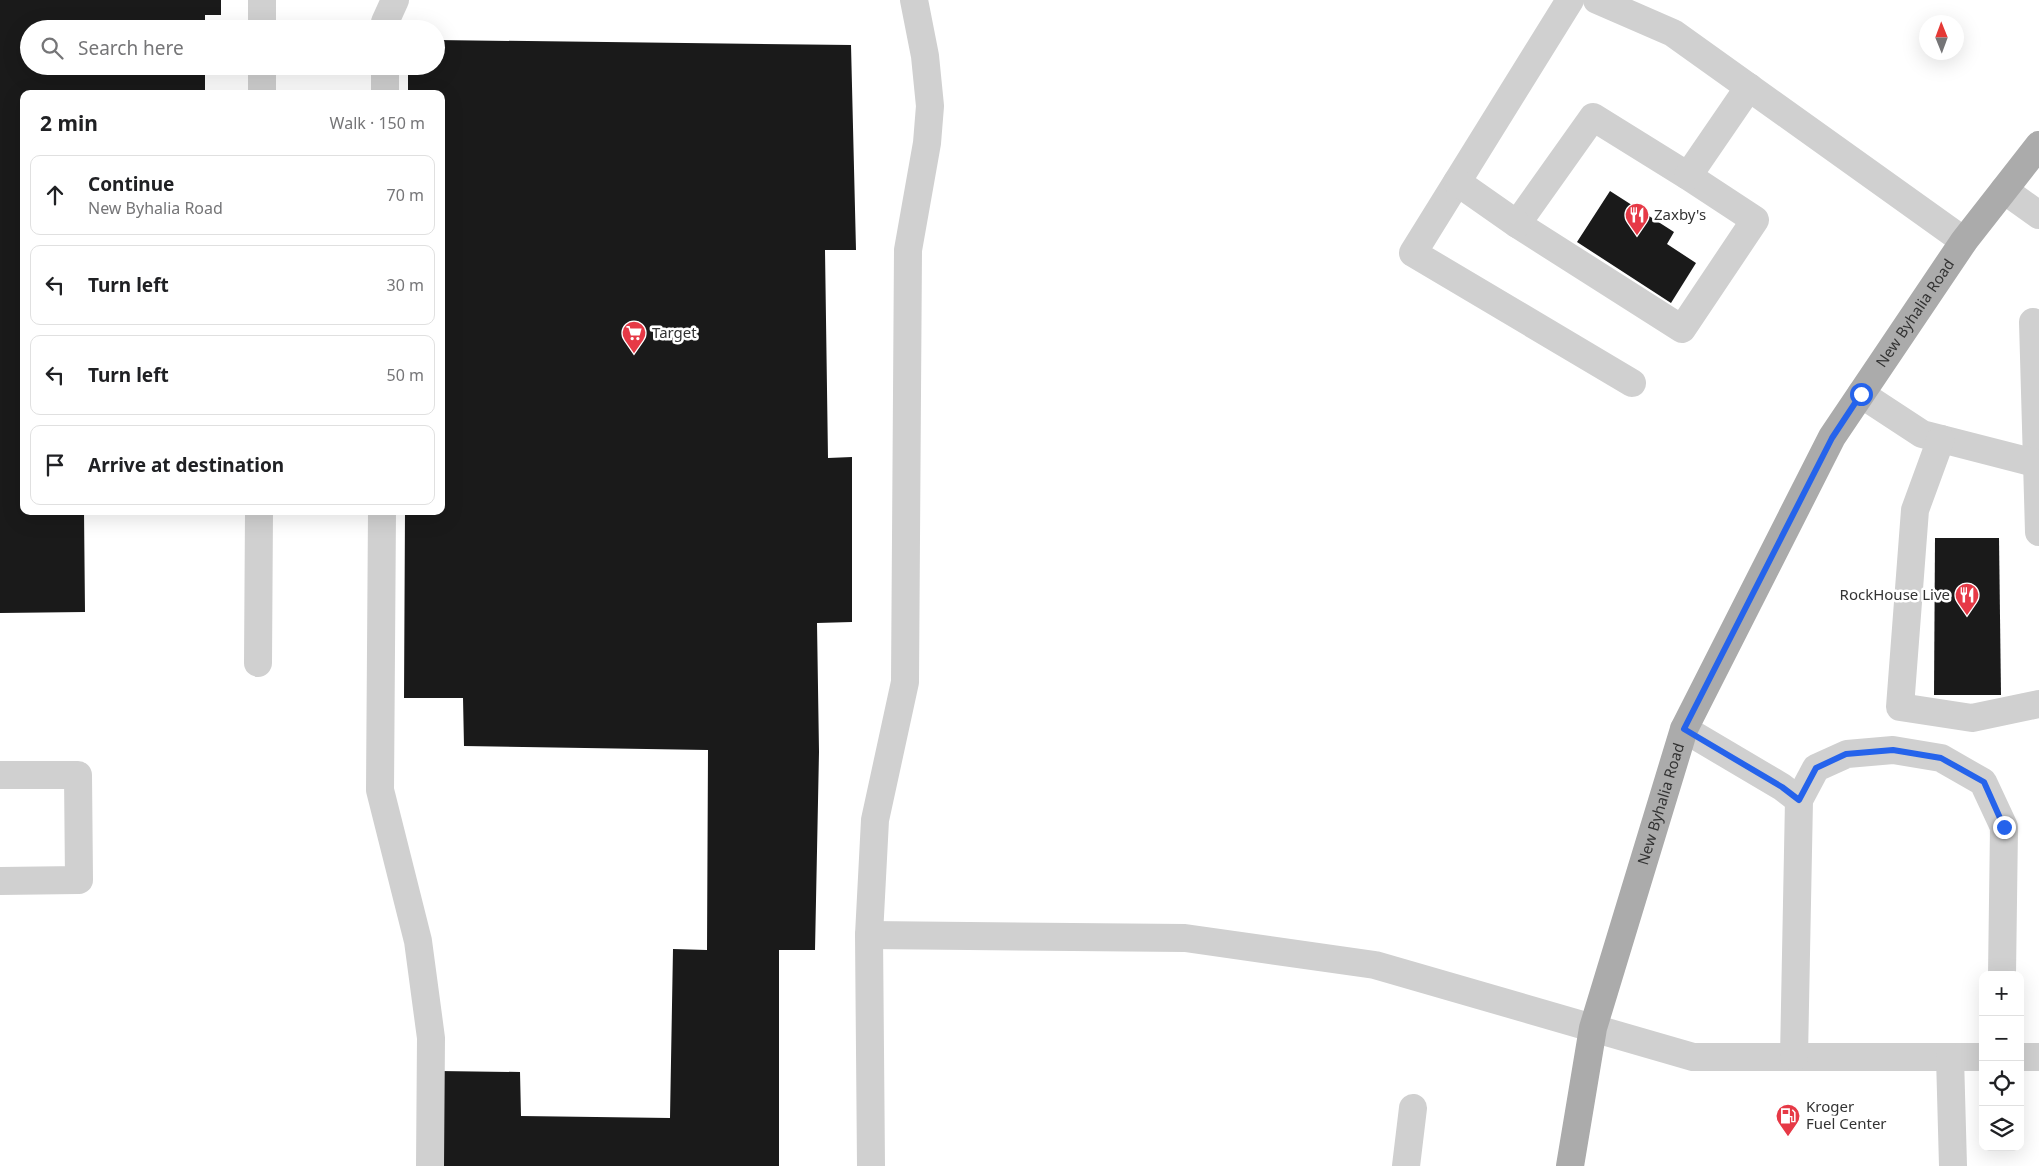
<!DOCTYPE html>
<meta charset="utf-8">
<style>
:root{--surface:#fff;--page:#f6f6f6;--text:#202124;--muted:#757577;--line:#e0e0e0}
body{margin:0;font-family:"Noto Sans",sans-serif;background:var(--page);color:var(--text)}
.controls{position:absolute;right:15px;bottom:15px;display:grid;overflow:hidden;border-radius:10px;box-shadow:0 5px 20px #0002}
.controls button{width:45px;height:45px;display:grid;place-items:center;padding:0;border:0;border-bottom:1px solid var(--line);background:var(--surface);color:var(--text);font:25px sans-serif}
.compass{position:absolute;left:1919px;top:15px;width:45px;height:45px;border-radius:50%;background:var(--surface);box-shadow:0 5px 20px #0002;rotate:359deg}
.stop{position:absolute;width:15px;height:15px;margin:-11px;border:4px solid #2563eb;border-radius:50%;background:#fff}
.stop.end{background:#2563eb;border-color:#fff;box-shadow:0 1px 5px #0008}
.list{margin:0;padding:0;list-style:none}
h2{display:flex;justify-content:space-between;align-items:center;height:65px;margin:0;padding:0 20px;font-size:21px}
h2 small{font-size:16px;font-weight:400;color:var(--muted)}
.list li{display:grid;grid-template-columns:32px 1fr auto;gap:15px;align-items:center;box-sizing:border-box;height:80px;margin:0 10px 10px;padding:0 10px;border:1px solid var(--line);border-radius:10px}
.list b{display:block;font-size:19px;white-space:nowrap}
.list p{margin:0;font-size:16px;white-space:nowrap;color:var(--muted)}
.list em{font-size:16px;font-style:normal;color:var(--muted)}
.icon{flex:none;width:28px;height:28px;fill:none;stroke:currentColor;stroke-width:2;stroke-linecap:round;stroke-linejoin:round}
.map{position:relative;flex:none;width:2039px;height:1166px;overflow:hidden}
.search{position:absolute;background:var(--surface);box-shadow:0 5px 20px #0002;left:20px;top:20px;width:425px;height:55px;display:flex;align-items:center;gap:12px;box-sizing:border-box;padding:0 18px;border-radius:28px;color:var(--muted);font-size:19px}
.panel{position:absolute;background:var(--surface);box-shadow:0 5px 20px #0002;left:20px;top:90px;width:425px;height:425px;border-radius:10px}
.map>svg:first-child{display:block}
</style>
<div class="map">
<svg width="2039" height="1166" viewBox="0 0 2039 1166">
<rect width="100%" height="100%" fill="#fff"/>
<g fill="#1a1a1a">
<path d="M0,0H221V15H205V29H29V66H205V94H24V511H84L85,612L0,613Z"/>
<path d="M436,40L851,45L856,250H825L828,458L852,457V622L817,623L819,752L815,950H779V1166H439V1071L520,1072L521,1116L670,1118L673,949L707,950L708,750L464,746L463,698H404L405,511H441V94H408V66H436Z"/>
<path d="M1610,191L1674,232L1667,244L1696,263L1671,303L1577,242Z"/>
<path d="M1935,538H1999L2001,695H1934Z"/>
</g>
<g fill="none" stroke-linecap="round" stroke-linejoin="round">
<g stroke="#d0d0d0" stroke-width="28">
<path d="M1570,0L1413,253L1632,383"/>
<path d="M1597,0L1673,33L1964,241"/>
<path d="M262,29V0"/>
<path d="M385,29V22L395,0"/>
<path d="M262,94V66"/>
<path d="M385,94V66"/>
<path d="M1593,117L1688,176L1755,220L1682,329L1517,224Z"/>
<path d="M1688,176L1749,87"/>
<path d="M1457,182L1517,224"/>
<path d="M2004,190L2039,215"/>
<path d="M2033,322L2039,532"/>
<path d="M1861,394L1922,434L2039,464"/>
<path d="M1941,439L1915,510L1900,707L1972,718L2039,704"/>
<path d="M382,511L380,790L418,941L431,1038L430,1166"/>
<path d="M258,663L259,511"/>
<path d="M1684,729L1782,787L1799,800"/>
<path d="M0,775H78L79,880L0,881"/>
<path d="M869,935L1185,938L1375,965L1693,1057H1983"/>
<path d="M1794,1057L1799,800L1816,768L1847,754L1893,750L1941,758L1983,782L2004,827L2002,975"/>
<path d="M1950,1057L1953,1166"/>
<path d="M2020,1057H2039"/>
<path d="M871,1166L869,935L875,820L905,682L908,250L927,143L930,106L925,56L914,0"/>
<path d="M1406,1166L1413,1108"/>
</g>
<path stroke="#ababab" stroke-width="28" id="s1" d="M1570,1166L1593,1028L1684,729L1832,437L1964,241L2039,145"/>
</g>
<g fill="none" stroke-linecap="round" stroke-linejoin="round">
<path stroke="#2563eb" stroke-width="6" d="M1861,394L1832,438L1684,729L1782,787L1799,800L1816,768L1846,754L1893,750L1941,758L1984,782L2004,827"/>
</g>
<defs>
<symbol id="restaurant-pin" viewBox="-11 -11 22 30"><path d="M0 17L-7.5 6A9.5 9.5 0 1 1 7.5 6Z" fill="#e63946" stroke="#fff"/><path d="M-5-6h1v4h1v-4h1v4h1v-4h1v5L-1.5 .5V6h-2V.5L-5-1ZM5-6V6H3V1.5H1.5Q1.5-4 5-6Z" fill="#fff"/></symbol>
<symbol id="supermarket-pin" viewBox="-11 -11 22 30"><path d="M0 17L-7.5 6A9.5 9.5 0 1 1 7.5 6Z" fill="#e63946" stroke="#fff"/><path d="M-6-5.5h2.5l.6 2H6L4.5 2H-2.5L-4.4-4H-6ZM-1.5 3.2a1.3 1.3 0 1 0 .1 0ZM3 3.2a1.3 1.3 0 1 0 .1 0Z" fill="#fff"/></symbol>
<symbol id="fuel-pin" viewBox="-11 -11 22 30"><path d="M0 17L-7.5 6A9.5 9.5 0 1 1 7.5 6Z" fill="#e63946" stroke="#fff"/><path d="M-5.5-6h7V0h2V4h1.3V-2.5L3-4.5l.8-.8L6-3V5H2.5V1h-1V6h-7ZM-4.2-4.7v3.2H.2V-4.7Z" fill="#fff"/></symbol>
</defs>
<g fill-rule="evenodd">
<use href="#restaurant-pin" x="1623" y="201" width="28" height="38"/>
<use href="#supermarket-pin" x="620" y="319" width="28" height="38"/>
<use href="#restaurant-pin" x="1953" y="581" width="28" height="38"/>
<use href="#fuel-pin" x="1774" y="1102" width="28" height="38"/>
</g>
<g text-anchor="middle" stroke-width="5" stroke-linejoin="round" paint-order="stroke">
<g font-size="15" fill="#333" stroke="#fff" text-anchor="start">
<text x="1654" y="220">Zaxby's</text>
<text x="652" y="338">Target</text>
<text x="1950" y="600" text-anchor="end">RockHouse Live</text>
<text x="1806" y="1112">Kroger<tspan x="1806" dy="17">Fuel Center</tspan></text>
</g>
<g font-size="15" fill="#333" stroke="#fff">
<text dy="5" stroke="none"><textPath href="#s1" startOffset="929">New Byhalia Road</textPath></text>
<text dy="5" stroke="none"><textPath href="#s1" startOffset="374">New Byhalia Road</textPath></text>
</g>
</g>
</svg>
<div class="controls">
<button>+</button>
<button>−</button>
<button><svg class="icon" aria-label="locate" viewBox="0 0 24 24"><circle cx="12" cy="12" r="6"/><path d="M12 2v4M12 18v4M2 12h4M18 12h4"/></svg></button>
<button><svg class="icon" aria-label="layers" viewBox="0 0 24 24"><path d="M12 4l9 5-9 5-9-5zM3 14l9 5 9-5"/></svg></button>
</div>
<svg class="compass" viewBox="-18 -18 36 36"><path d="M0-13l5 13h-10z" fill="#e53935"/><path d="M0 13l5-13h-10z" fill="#757577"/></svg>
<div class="stop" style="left:1861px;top:394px"></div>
<div class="stop end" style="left:2004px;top:827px"></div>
<div class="search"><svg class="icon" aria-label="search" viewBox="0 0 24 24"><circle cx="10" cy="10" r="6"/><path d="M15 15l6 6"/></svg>Search here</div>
<section class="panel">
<h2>2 min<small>Walk · 150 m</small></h2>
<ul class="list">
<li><svg class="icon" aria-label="ahead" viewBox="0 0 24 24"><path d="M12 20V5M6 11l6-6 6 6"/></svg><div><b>Continue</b><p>New Byhalia Road</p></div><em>70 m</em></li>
<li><svg class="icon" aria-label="left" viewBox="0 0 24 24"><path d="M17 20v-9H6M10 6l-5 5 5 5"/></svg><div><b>Turn left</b></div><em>30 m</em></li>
<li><svg class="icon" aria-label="left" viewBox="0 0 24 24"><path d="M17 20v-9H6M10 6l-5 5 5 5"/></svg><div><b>Turn left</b></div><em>50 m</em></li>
<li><svg class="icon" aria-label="arrive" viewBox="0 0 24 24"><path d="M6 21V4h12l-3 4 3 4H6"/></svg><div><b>Arrive at destination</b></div></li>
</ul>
</section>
</div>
